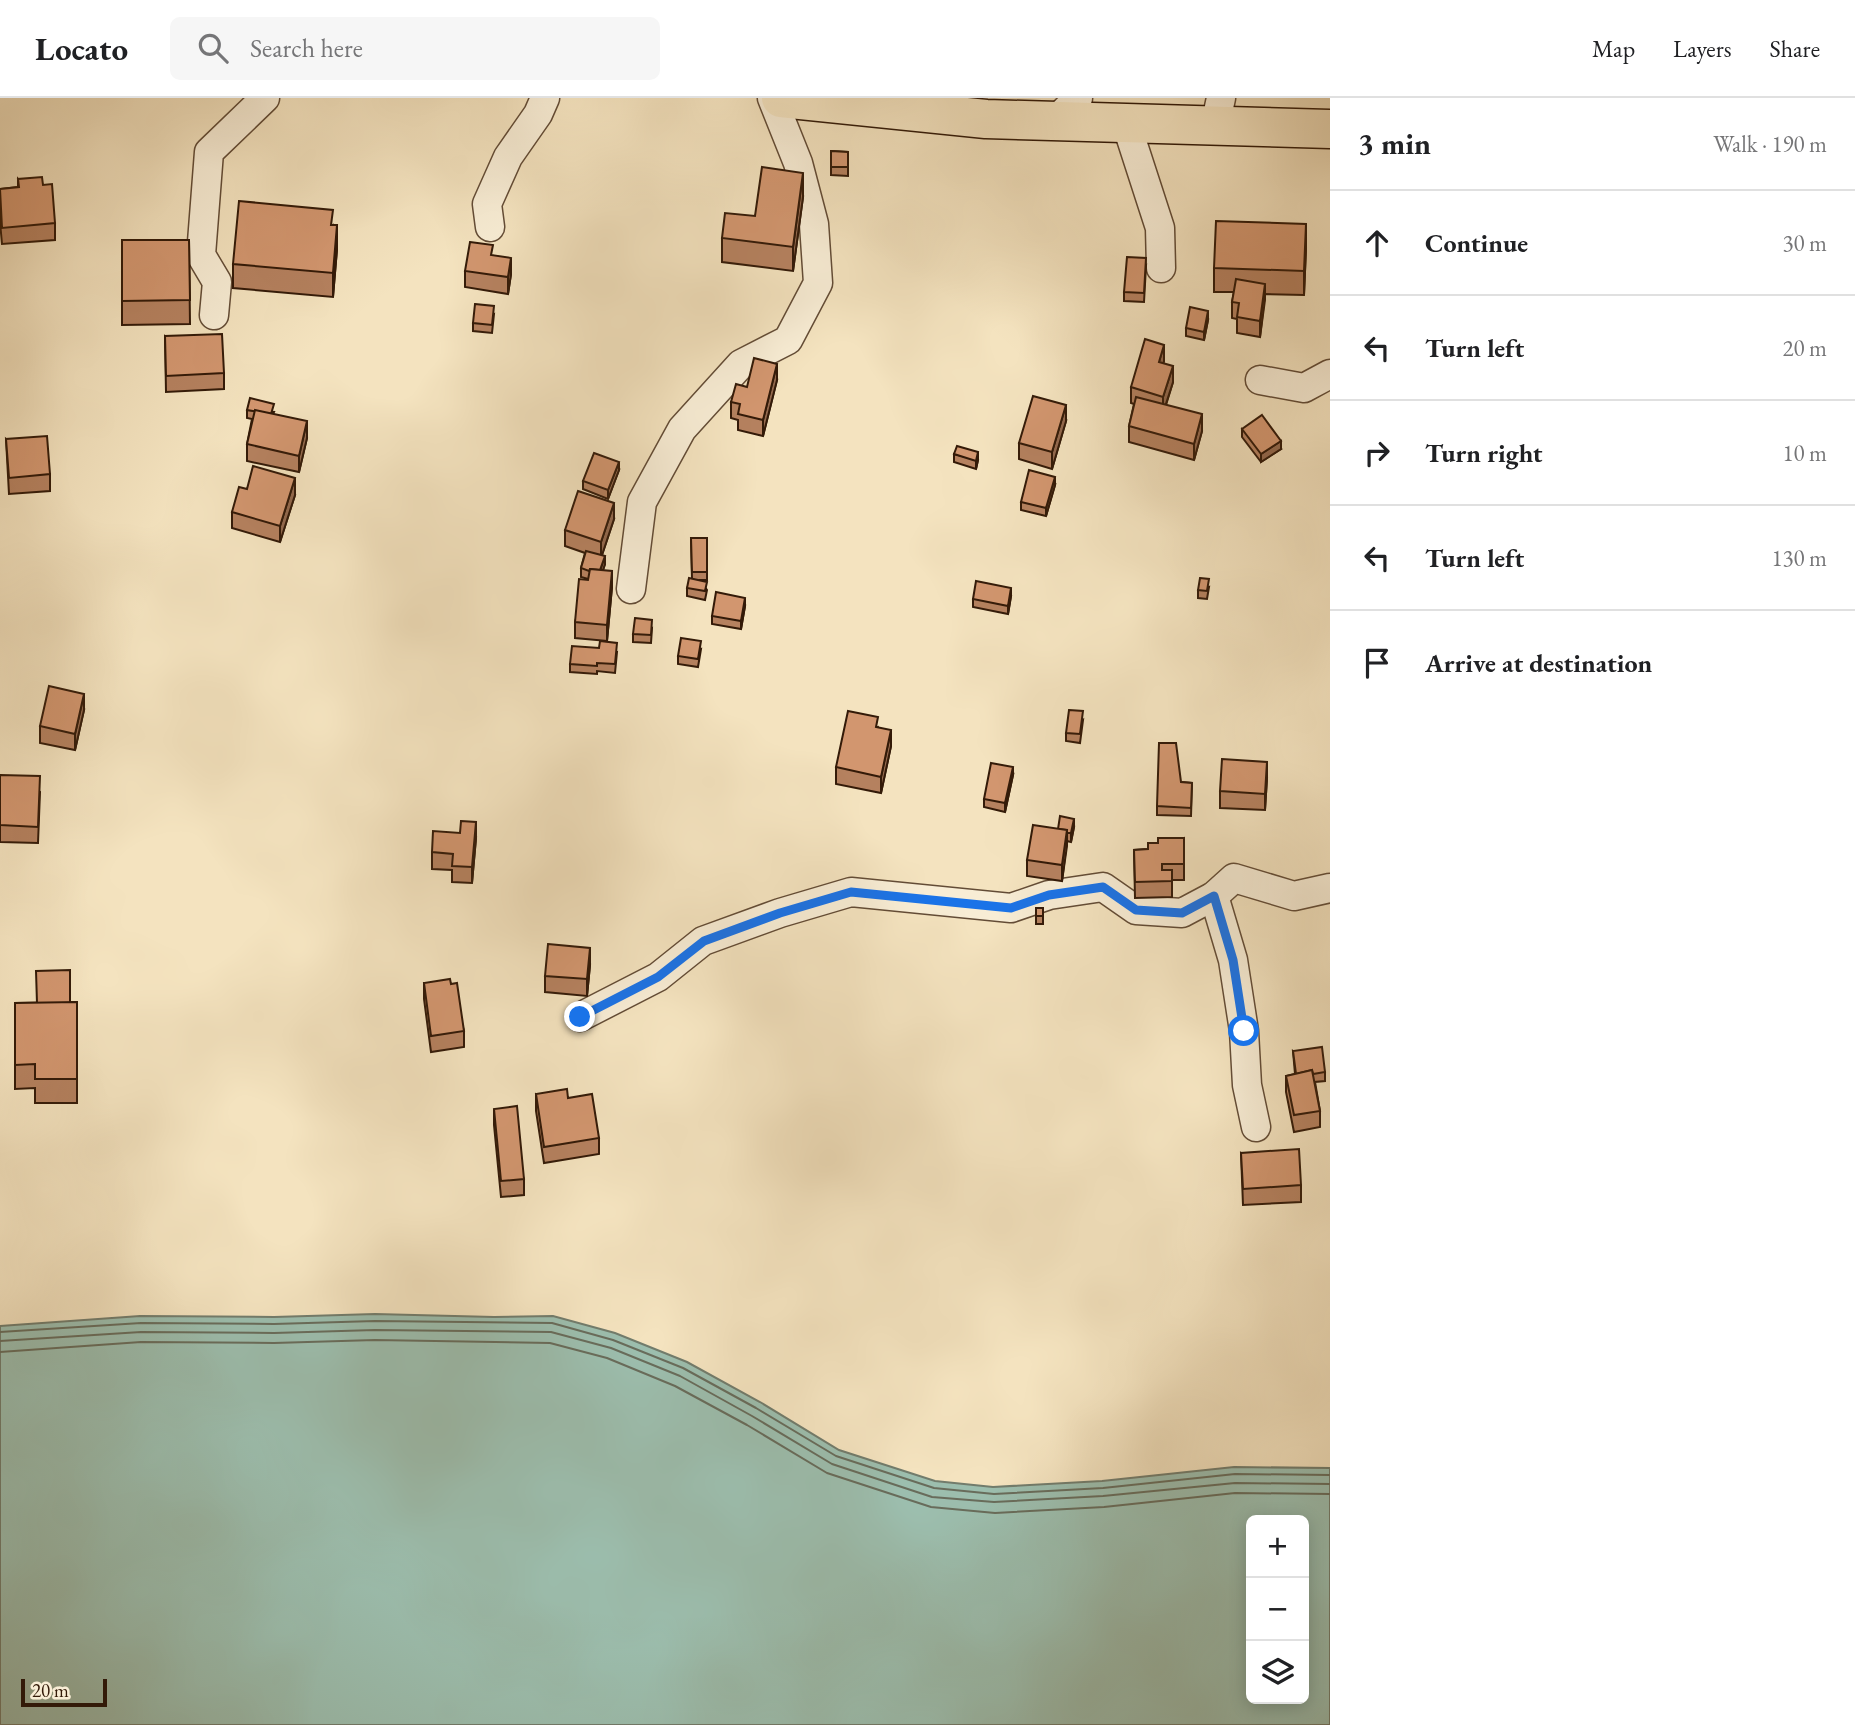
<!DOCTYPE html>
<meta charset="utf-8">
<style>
:root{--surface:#fff;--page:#f6f6f6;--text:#202124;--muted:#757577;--line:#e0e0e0}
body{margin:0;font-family:"EB Garamond",serif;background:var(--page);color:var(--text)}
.controls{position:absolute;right:21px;bottom:21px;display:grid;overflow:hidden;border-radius:10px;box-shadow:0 4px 18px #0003}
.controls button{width:63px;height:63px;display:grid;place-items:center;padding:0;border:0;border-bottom:2px solid var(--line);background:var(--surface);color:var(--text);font:35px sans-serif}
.scale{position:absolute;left:21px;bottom:18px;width:86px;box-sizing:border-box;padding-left:7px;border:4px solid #331a08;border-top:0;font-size:19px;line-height:24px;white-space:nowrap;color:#331a08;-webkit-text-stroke:5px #f8edd5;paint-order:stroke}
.stop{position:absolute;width:21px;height:21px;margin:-16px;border:5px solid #1a73e8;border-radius:50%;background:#fff}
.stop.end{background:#1a73e8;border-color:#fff;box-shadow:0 2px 7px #0008}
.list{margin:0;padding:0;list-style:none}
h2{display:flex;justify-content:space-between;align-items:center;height:91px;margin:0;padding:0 28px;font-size:30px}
h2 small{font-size:23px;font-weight:400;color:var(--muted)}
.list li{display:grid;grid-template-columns:46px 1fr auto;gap:21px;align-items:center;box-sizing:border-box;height:105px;padding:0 28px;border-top:2px solid var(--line)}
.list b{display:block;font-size:26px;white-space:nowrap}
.list em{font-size:23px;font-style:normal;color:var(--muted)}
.icon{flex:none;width:38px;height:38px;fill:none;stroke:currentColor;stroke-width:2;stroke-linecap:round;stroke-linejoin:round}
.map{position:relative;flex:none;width:1330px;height:1627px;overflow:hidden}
header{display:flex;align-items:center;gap:42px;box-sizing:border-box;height:98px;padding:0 35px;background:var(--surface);border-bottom:2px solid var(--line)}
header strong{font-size:33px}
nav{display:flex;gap:38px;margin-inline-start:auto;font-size:24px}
.search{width:490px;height:63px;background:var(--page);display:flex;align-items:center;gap:18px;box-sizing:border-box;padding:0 24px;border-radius:10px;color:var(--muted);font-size:26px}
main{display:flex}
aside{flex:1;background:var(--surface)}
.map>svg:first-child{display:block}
</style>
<header>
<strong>Locato</strong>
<div class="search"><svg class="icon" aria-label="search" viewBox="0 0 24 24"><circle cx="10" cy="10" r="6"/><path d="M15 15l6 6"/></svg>Search here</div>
<nav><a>Map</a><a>Layers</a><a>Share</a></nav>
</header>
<main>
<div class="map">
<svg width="1330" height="1627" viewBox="0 0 1330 1627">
<rect width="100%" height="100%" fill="#f4e3bf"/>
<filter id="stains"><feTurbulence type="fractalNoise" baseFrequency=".00286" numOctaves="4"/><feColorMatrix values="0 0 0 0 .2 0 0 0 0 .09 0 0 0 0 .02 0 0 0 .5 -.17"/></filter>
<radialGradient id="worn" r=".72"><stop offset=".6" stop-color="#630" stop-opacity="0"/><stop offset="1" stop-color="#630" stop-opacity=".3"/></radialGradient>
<path fill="#9cbeae" stroke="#727c6c" stroke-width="2" fill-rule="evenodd" d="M375,1216L494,1219L553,1218L615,1235L687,1264L760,1304L839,1352L935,1383L993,1389L1102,1383L1234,1369L1330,1370V1627H0V1228L140,1218L274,1219ZM1251,1422H1304V1601H1251Z"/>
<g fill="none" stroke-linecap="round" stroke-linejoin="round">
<g stroke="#686c5b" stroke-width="2">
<path d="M0,1234L141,1225L274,1226L375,1223L552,1225L613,1242L683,1270L756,1310L836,1358L934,1390L994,1396L1103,1390L1235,1376L1330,1377"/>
<path d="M0,1243L141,1234L274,1235L375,1232L551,1234L611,1250L680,1278L752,1318L832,1366L932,1399L994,1404L1103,1398L1235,1385L1330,1386"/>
<path d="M0,1254L141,1244L274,1245L375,1242L550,1245L607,1260L675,1288L747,1327L827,1375L931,1409L995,1415L1104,1409L1235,1395L1330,1396"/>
</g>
<defs>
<g id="street">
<path d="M1054,24L1078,0"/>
<path d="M1126,25L1160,130L1161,170"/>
<path d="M1215,28L1221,0"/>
<path d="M490,129L487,106L508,59L538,16L545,0"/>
<path d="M214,217L217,184L201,157L209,54L265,0"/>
<path d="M1260,282L1304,290L1330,276"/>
<path d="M631,491L642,404L682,331L741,266L788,242L818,185L814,126L798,65L772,0"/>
<path d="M1214,798L1233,862L1244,933L1247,987L1256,1029"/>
<path d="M580,919L658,879L703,843L780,815L851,794L1011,810L1049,797L1103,789L1136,812L1182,815L1214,798L1234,780L1294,798L1330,790"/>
</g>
<path id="primary" d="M781,0L986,21L1330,31"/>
</defs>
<use href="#street" stroke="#634c36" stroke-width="31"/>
<use href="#primary" stroke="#331a08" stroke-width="41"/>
<use href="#street" stroke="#f8edd5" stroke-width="28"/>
<use href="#primary" stroke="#f4e3bf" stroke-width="38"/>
</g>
<g fill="#b5815f" stroke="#331a08" stroke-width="2">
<path d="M831,53L848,54V78L831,77Z"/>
<path d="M18,81L55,125V142L2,146L0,124V91L18,89Z"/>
<path d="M803,99L793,173L722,164V140L755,118Z"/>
<path d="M333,127L337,151L333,199L233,190V166Z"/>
<path d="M122,142H189L190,226L122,227Z"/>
<path d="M1306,150L1304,197L1265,196L1260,239L1237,235V221L1232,220V204L1234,194H1214V170Z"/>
<path d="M493,158L511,176L508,196L465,189V173Z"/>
<path d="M1146,168L1144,204L1124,203V194Z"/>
<path d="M494,216L492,235L473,233V225Z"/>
<path d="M1208,222L1204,242L1186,238V230Z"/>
<path d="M165,238L224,275V291L166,294Z"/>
<path d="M1164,263L1163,265L1173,284L1166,307L1202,333L1194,362L1129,344V328L1134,306L1131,305V289Z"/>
<path d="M777,282L763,338L738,332V322L731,320V304L747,289Z"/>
<path d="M247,312L274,314L273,316L307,340L299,374L247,363V346L252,321L247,320Z"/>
<path d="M1066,323L1052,371L1019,361V345Z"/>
<path d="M1242,331L1281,351L1261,364L1242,339Z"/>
<path d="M6,341L50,376V393L9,396Z"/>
<path d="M954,356L978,362L976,371L954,364Z"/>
<path d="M619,372L608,401L583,391V383Z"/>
<path d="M1055,387L1046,418L1021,412V404Z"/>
<path d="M247,391L295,397L280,444L232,430V414Z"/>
<path d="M614,421L602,457L605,466L603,472L612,489L607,543L575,540V524L588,481L581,479V470L585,455L565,448V432Z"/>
<path d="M691,440H707V482H700L707,492L705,502L687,498V490L692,481Z"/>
<path d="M1209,489L1207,501L1198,500V492Z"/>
<path d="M1011,498L1008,516L973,509V501Z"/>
<path d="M745,508L741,531L712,526V518Z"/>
<path d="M652,530L651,545L633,544V536Z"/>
<path d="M701,551L698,569L678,566V558Z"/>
<path d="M617,554L615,575L597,573V576L570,574V566Z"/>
<path d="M84,612L75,652L40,645V628Z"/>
<path d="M1083,622L1080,645L1066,643V635Z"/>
<path d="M878,629L891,648L881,695L836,686V669Z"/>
<path d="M0,677L40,694L38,745L0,744Z"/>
<path d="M1013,677L1005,714L984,709V701Z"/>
<path d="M1267,680L1265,712L1220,710V693Z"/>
<path d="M1181,684L1192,685L1191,718L1157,717V708Z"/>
<path d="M1074,729L1071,744L1067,743L1062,783L1027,778V762L1058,731Z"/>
<path d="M476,740L472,785L452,784V772L432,771V754Z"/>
<path d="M1184,740V782H1172V799L1135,800L1134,752L1148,751L1158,745Z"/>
<rect x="1036" y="810" width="7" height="16"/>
<path d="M590,867L587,898L545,894V878Z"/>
<path d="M424,885L451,886L464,933V949L431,954L424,901Z"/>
<path d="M77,904V1005H35V990L15,991V905Z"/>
<path d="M1293,953L1325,974V983L1315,984L1320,1013V1029L1294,1034L1286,994V978L1295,976Z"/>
<path d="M536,996L568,1000L599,1040V1056L544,1065L536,1013Z"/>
<path d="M494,1011L524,1081V1097L501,1099L494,1027Z"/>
<path d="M1241,1055L1301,1087V1104L1243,1107Z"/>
</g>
<g fill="#93694e" stroke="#331a08" stroke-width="2">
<path d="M803,75V99L793,173V149Z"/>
<path d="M1306,126V150L1304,197V173Z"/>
<path d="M337,127V151L333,199V175Z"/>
<path d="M511,160V176L508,196V179Z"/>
<path d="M1265,186V202L1260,239V223Z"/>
<path d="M1208,213V222L1204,242V234Z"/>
<path d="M1164,247V263L1159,280V264Z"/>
<path d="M777,266V282L763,338V322Z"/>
<path d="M1173,268V284L1163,315V299Z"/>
<path d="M1066,307V323L1052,371V354Z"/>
<path d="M1202,316V333L1194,362V346Z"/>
<path d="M307,323V340L299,374V358Z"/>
<path d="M1281,343V351L1261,364V356Z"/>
<path d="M978,354V362L976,371V363Z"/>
<path d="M619,364V372L608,401V392Z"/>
<path d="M1055,379V387L1046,418V410Z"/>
<path d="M295,380V397L280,444V428Z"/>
<path d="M614,405V421L601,460V444Z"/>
<path d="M605,458V466L599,484V476Z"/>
<path d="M612,473V489L607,543V527Z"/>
<path d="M1011,490V498L1008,516V508Z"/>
<path d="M745,500V508L741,531V523Z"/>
<path d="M84,596V612L75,652V636Z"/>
<path d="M891,632V648L881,695V679Z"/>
<path d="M1267,664V680L1265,712V696Z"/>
<path d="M1013,669V677L1005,714V705Z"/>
<path d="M1074,721V729L1071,744V735Z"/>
<path d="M476,724V740L472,785V769Z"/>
<path d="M1067,732V748L1062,783V767Z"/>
<path d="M590,850V867L587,898V881Z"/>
</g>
<g fill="#d2966f" stroke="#331a08" stroke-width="2">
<path d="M831,53L848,54V69H831Z"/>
<path d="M762,69L803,75L793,149L722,140L725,115L755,118Z"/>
<path d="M42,79L43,87L52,86L55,125L2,130L0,91L19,89L18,81Z"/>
<path d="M239,103L333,112L331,127H337L333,175L233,166Z"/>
<path d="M1216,123L1306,126L1304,173L1214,170Z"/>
<path d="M122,142H189L190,202L122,203Z"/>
<path d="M470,144L493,147L491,157L511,160L508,179L465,173Z"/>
<path d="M1127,159L1146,160L1144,195L1124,194Z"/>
<path d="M1236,181L1265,186L1260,223L1237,219L1239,205L1232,204Z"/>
<path d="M475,206L494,208L492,227L473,225Z"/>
<path d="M1190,209L1208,213L1204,234L1186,230Z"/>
<path d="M222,236L224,275L166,278L165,238Z"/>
<path d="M1145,241L1164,247L1159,264L1173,268L1163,299L1131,289Z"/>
<path d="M754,260L777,266L763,322L738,316L740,306L731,304L736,286L747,289Z"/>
<path d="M1033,298L1066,307L1052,354L1019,345Z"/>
<path d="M1136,299L1202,316L1194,346L1129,328Z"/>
<path d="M250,300L274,306L271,316L247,312Z"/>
<path d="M255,312L307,323L299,358L247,346Z"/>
<path d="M1262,317L1281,343L1261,356L1242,331Z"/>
<path d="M47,338L50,376L9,380L6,341Z"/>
<path d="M957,348L978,354L976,363L954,356Z"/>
<path d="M594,355L619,364L608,392L583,383Z"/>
<path d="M253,368L295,380L280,428L232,414L239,389L247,391Z"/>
<path d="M1029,372L1055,379L1046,410L1021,404Z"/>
<path d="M578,393L614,405L601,444L565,432Z"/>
<path d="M691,440H707V474H692Z"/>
<path d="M586,453L605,458L600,472L590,471L589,473L581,470Z"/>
<path d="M590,471L612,473L607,527L575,524L579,481L588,482Z"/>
<path d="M689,480L707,484L705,493L687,490Z"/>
<path d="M1200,480L1209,481L1207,493L1198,492Z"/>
<path d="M976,483L1011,490L1008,508L973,501Z"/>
<path d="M716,494L745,500L741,523L712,518Z"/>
<path d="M635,520L652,522L651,537L633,536Z"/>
<path d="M681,540L701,543L698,561L678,558Z"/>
<path d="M600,543L617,545L615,566L597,565V568L570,566L572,548L599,550Z"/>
<path d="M49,588L84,596L75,636L40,628Z"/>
<path d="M1069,612L1083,613L1080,636L1066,635Z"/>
<path d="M848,613L878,619L876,629L891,632L881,679L836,669Z"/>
<path d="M1159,645H1176L1181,684L1192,685L1191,710L1157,708Z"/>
<path d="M1222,661L1267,664L1265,696L1220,693Z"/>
<path d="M991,665L1013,669L1005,705L984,701Z"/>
<path d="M0,677L40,678L38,729L0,727Z"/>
<path d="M1060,718L1074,721L1071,735H1067V732L1058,731Z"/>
<path d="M461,723L476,724L472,769L452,768L453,756L432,754L433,733L460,735Z"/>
<path d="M1033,727L1067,732L1062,767L1027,762Z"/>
<path d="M1158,740H1184V766H1162V772H1172V783L1135,784L1134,752L1148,751V745H1158Z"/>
<rect x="1036" y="810" width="7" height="8"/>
<path d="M548,846L590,850L587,881L545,878Z"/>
<path d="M70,872V905H37L36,873Z"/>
<path d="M450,881L451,886L457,885L464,933L431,938L424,885Z"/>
<path d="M77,904V981H35V966L15,967V905Z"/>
<path d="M1322,949L1325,974L1313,976L1312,972L1296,976L1293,953Z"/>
<path d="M1312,972L1320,1013L1294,1017L1286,978Z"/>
<path d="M567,991L568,1000L592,996L599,1040L544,1049L536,996Z"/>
<path d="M517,1008L524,1081L501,1083L494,1011Z"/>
<path d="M1299,1051L1301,1087L1243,1091L1241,1055Z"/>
</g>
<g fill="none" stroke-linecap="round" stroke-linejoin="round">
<path stroke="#1a73e8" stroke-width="9" d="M580,919L658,879L704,843L780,815L851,794L1011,810L1049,797L1103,789L1136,812L1182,815L1214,798L1233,862L1244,933"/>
</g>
<rect width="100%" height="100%" filter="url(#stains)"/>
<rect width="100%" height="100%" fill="url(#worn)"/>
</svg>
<div class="controls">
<button>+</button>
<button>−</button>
<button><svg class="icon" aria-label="layers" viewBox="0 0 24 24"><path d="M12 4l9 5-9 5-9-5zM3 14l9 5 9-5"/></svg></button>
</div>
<div class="scale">20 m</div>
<div class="stop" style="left:1244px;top:933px"></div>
<div class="stop end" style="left:580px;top:919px"></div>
</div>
<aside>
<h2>3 min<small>Walk · 190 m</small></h2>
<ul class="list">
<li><svg class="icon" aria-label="ahead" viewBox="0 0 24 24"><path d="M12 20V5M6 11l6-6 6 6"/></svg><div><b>Continue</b></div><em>30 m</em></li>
<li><svg class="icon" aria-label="left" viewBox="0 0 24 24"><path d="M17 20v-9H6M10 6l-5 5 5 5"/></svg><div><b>Turn left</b></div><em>20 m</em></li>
<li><svg class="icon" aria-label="right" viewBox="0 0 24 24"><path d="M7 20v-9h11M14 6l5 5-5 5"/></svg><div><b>Turn right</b></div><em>10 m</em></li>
<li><svg class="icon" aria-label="left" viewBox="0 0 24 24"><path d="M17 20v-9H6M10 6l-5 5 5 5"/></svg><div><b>Turn left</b></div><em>130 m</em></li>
<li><svg class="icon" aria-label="arrive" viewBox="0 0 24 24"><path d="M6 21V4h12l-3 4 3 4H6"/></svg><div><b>Arrive at destination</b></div></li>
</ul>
</aside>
</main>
